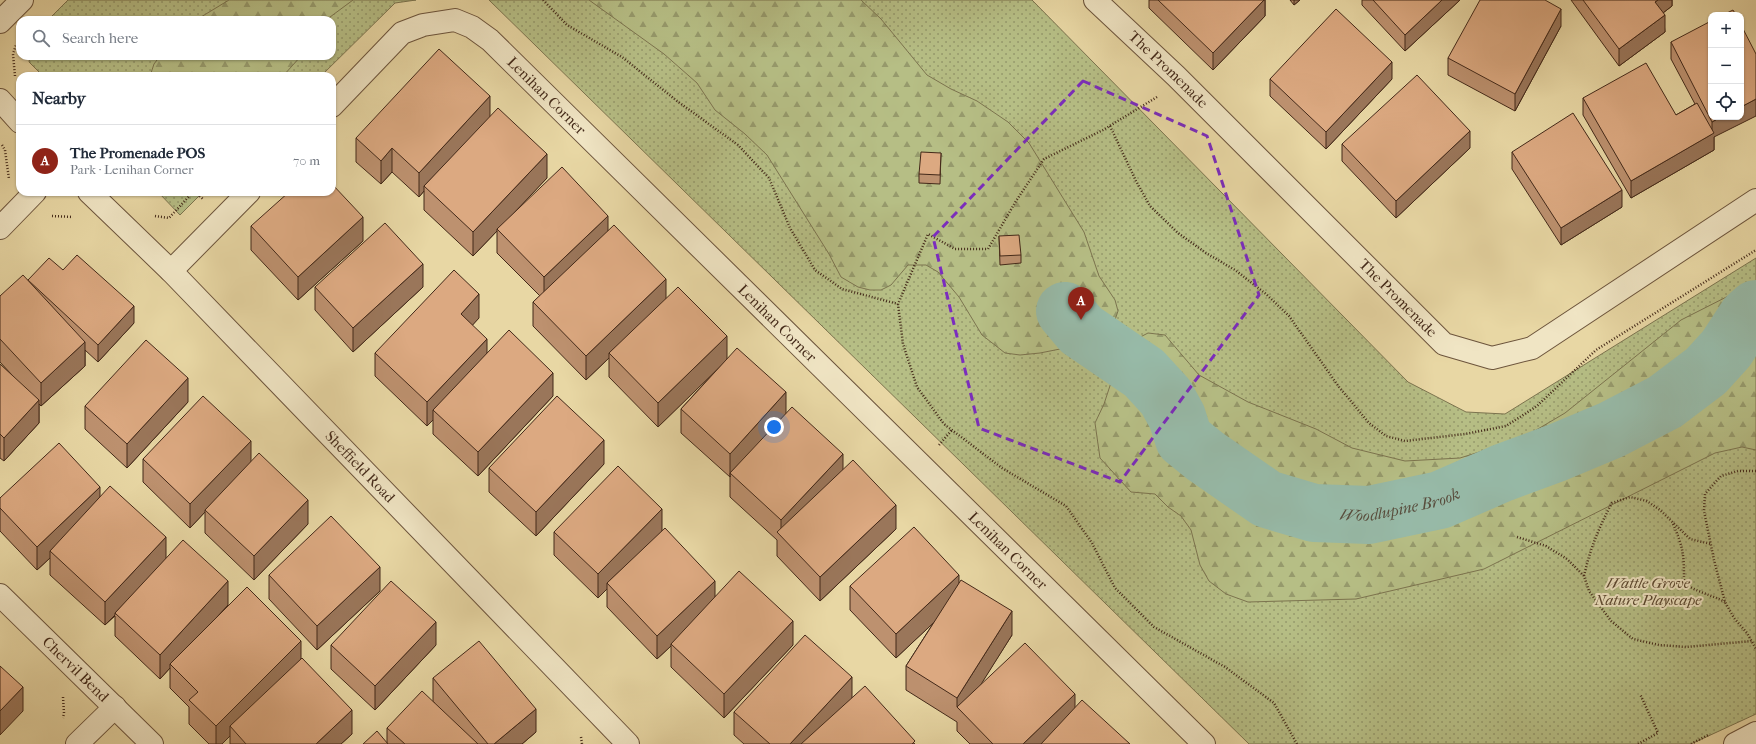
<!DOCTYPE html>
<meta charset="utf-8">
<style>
:root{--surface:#fff;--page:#f6f6f7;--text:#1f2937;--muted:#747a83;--line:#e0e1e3;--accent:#8f2418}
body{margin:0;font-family:"IM FELL French Canon",serif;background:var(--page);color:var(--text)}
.controls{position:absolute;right:12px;top:12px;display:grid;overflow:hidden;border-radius:8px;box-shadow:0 1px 3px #0004}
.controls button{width:36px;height:36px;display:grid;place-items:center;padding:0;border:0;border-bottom:1px solid var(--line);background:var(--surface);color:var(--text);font:20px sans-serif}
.you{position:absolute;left:774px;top:427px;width:14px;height:14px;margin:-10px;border:3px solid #fff;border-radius:50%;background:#1a73e8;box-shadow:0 0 0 6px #1a73e833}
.badge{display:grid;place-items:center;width:26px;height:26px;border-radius:50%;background:var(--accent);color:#fff;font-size:13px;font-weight:700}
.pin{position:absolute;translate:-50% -33px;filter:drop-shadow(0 1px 2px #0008)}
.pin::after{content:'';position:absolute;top:21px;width:14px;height:12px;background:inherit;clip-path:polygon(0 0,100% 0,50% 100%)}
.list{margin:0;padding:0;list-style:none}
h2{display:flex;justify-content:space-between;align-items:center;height:52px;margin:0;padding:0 16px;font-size:17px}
h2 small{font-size:13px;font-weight:400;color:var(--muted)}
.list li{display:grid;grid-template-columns:26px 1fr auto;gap:12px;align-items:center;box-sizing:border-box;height:72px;padding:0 16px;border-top:1px solid var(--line)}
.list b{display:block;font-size:15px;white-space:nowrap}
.list p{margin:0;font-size:13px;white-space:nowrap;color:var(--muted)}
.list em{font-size:13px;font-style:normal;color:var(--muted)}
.icon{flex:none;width:22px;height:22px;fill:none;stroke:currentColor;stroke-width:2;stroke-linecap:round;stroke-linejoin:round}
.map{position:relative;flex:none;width:1756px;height:744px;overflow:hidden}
.search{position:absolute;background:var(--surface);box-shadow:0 1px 3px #0004;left:16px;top:16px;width:320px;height:44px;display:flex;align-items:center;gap:10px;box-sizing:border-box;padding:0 14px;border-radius:12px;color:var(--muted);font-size:15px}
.panel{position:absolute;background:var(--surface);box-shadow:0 1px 3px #0004;left:16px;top:72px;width:320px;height:124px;border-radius:12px}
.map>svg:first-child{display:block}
</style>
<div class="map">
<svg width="1756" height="744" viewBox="0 0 1756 744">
<defs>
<pattern id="green-dots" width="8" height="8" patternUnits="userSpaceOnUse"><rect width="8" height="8" fill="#b6be85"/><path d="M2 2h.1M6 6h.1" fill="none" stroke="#969a6c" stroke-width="1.8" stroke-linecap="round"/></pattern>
<pattern id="forest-firs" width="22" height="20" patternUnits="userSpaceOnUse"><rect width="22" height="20" fill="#b6be85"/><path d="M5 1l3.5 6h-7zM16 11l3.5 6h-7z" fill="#969a6c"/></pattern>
</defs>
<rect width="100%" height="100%" fill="#e8d7a4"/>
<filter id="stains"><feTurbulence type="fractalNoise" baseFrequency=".005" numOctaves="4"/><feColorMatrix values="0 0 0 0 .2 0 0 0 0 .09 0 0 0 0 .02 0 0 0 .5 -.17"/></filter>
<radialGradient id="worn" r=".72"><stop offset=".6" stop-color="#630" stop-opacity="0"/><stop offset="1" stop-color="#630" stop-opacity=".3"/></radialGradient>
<g fill="url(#green-dots)" stroke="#7c744f">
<path d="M68,0H416L395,3L321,76H43L29,62L30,56H332V20H48Z"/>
<path d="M489,0H1032L1408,382L1466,412L1505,414L1756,258V714L1691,744H1249Z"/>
<path d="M158,192H203L180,215Z"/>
</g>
<g fill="url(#forest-firs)" stroke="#7c744f">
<path d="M229,0H353L326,20H196Z"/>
<path d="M589,0H861L881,19L927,75L951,89L977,101L1008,122L1029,143L1084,232L1099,276L1115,300L1118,311L1113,326L1095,342L1040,353L1020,355L1005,353L982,335L959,297L938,272L926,265H908L891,285L881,290H870L858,287L841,277L829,254L767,155L745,134L715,110L697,83L664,54Z"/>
<path d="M160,56H301L283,76H150L154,64Z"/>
<path d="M1756,282V450L1742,447L1715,453L1484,569L1356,599L1248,602L1226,594L1209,581L1200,565L1191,530L1181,516L1168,507L1155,494L1131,492L1100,458L1095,423L1104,404L1123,346L1148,333L1165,335L1199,375L1248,402L1316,429L1352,448L1405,461L1460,458L1521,439L1565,413L1681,320Z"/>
</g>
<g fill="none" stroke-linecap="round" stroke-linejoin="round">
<path stroke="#97baa8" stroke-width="58" id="s1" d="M1065,311L1081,330L1144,373L1166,397L1177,417L1184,439L1205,456L1267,499L1314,513L1369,515L1440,500L1502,473L1556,453L1611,430L1665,402L1706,371L1726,349L1747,317L1756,309"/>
<defs>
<g id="minor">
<path id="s2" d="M1095,0L1176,76L1444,344L1492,358L1532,348L1756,200"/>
<path d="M0,22L22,0"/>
<path d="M0,100L20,122"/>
<path id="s3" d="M332,106L402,33L423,25L455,20L472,27L490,40L1204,744"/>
<path id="s4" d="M89,192L171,271L628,744"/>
<path d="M0,228L35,192"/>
<path d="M171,271L249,192"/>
<path id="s5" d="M0,595L152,744"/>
<path d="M77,744L115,707"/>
<path d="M1735,744L1756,733"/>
</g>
</defs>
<use href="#minor" stroke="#6c543c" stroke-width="24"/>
<g stroke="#432919" stroke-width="2.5" stroke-dasharray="1 2" stroke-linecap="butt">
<path d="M543,0L567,25L622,57L677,101L738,145L769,178L790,228L815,270L842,289L898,304"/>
<path d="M15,76L13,54L16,45"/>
<path d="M1157,97L1103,130L1044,159L1016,201L988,249H955L928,234L898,304L903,344L917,387L944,424L1002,468L1066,506L1092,543L1115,588L1154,627L1225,667L1274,703L1297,744"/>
<path d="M1110,126L1136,181L1150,206L1178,233L1206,253L1235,270L1266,294L1289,316L1339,387L1369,423L1386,436L1405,441L1465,434L1506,426L1537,406L1596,350L1756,250"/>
<path d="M2,145L5,150L9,179"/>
<path d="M195,192L203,199"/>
<path d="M52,216L73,217"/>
<path d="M155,216L169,218L193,192"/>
<path d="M939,445L952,430"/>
<path d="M1756,471H1738L1721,476L1705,494L1704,511L1714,560L1725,602L1734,618L1747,633L1756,649"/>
<path d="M1673,524C1684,549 1684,556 1684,583C1696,592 1712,595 1725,602"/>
<path d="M1517,537L1546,546L1567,559L1584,576L1589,591L1611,621L1633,639L1659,645L1686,647L1752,641"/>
<path d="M1584,576C1590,549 1599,527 1612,503L1630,497L1647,501L1660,510L1690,539L1711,544"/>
<path d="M63,697L64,713L63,718"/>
<path d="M581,737L582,744"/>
<path d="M1638,744L1658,733L1640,694"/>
<path d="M1691,744L1708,735"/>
</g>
<use href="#minor" stroke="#f0e5c4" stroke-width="22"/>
</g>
<g fill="#bd916f" stroke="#432919">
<path d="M1149,0H1265V16L1213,70L1149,8Z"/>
<path d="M1290,0H1300L1294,5Z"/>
<path d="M1362,0H1460L1405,51L1362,5Z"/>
<path d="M1571,0H1672V6L1663,13L1665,32L1619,66Z"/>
<path d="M1561,26L1515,111L1448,75V58Z"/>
<path d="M1671,42L1756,54L1714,137V150L1631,198L1583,115V98L1676,115L1695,104L1671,59Z"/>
<path d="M1270,79H1392L1326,149L1270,96Z"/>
<path d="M490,116L547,178L515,211L608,230L666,298L727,359L786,413L843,470L896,529L820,601L777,556V540L730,497V476V477L681,433V409L718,368L658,427L609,377V358L586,380L533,326V302L540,296L497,253V231L473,256L424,210V191L419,197L392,172L381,184L356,162V138Z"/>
<path d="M1342,144L1470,148L1396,218L1342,161Z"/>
<path d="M1512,152L1622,207L1561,245L1512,169Z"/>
<path d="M941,153L940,184L919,183V174Z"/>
<path d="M251,226L363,241L298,300L251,250Z"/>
<path d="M999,236L1021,255V263L1000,265Z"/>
<path d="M63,270L134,323L98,362L85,350V366L41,406L39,404V423L4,461L0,458V364L12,375L0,362V296L28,280Z"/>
<path d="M315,287H423L353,352L315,310Z"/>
<path d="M479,318L472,325L487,353L553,396L478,476L433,434V420L427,426L375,376V353Z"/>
<path d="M188,402L127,468L85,429V406Z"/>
<path d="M143,459L251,462L308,524L254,580L205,533V512L190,528L143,482Z"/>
<path d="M604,464L536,536L489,492V468Z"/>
<path d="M100,497L166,558L228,605L210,625L301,658L352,734L341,744H230V736L222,744H209L189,724V707L170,688V668L160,679L115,636V616L105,625L50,575V558L37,570L0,531V498Z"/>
<path d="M662,531L715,596L793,645L724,718L671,667V646L657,659L607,607V589L598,598L554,555V532Z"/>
<path d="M269,575L380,591L317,650L269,599Z"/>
<path d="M959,583L1012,635L980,685L1075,708L1130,744H970L957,731V722L906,690V666L934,622L896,658L850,610V586Z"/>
<path d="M331,645H436L375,710L331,669Z"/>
<path d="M433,678L536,732L522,744H363L387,743V728L435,703L433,702Z"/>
<path d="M852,698L915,744H744L734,735V712Z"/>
</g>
<g fill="#9a765a" stroke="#432919">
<path d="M1264,0H1265V16L1213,70V53Z"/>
<path d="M1294,0H1300L1294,5Z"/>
<path d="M1442,0H1460L1405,51V35Z"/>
<path d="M1658,0H1672V6L1655,19V2Z"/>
<path d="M1561,9V26L1515,111V94Z"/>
<path d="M1665,15V32L1619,66V49Z"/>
<path d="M1392,62V79L1326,149V132Z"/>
<path d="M490,96V119L424,186V191L419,197V173Z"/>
<path d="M1756,99V116L1714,137V150L1631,198V181L1712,134V122L1721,117H1741V107Z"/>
<path d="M1470,131V148L1396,218V201Z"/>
<path d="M392,148V172L381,184V161Z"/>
<path d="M547,154V178L498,230L497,229V231L473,256V232Z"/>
<path d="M1622,190V207L1561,245V228Z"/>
<path d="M608,216V239L544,301V277Z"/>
<path d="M363,217V241L298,300V277Z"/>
<path d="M423,264V287L353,352V328Z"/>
<path d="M666,279V303L609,353V358L586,380V356Z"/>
<path d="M479,294V318L461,338V314Z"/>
<path d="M134,306V323L98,362V345Z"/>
<path d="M727,336V360L658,427V403Z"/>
<path d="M487,339V363L433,410V420L427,426V402Z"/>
<path d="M85,342V366L41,406V383Z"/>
<path d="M553,373V396L478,476V452Z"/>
<path d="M188,378V402L127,468V444Z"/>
<path d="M786,392V416L730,473V477V454Z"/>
<path d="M39,400V423L4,461V438Z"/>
<path d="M604,440V464L536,536V512Z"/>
<path d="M251,441V465L205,510V512L190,528V504Z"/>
<path d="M843,454V478L781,536V520Z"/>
<path d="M100,487V510L50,551V558L37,570V547Z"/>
<path d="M308,500V524L254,580V556Z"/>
<path d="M896,505V529L820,601V577Z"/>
<path d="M662,509V532L607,583V589L598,598V574Z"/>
<path d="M166,537V561L115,613V615L105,625V602Z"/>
<path d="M380,567V591L317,650V626Z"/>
<path d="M959,575V599L896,658V634Z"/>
<path d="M228,581V605L172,666L170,664V668L160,679V655Z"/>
<path d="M715,581V604L671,644V646L657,659V636Z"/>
<path d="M1012,611V635L963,713L957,707V698Z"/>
<path d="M793,621V645L724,718V694Z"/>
<path d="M436,622V645L375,710V686Z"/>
<path d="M301,641V664L230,726V736L222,744H216V726Z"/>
<path d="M852,677V701L812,744H790Z"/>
<path d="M23,687V711L0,735V711Z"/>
<path d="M1075,694V718L1047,744H1023Z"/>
<path d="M536,709V732L522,744H494Z"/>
<path d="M352,710V734L341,744H316Z"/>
</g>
<g fill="#dca981" stroke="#432919">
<path d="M1158,0H1264L1213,53Z"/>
<path d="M1373,0H1442L1405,35Z"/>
<path d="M1480,0H1545L1561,9L1515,94L1448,58Z"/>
<path d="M1583,0H1658L1655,2L1665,15L1619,49Z"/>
<path d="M1336,9L1392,62L1326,132L1270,79Z"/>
<path d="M1733,10L1736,15H1723Z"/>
<path d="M1711,21V117H1721L1712,122L1671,42Z"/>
<path d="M1741,25L1756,54V99L1741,107Z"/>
<path d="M439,49L490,96L419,173L392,148L381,161L356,138Z"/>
<path d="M1646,63L1676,115L1697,103L1714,133L1631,181L1583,98Z"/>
<path d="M1417,75L1470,131L1396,201L1342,144Z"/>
<path d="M498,108L547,154L473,232L424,186Z"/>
<path d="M1573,113L1622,190L1561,228L1512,152Z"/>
<path d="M921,152L941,153L940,175L919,174Z"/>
<path d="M562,167L608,216L544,277L497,229Z"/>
<path d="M332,184L363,217L298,277L251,226L289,192H332Z"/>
<path d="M385,223L423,264L353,328L315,287Z"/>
<path d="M614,225L666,279L586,356L533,302Z"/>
<path d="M1019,235L1021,255L1000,256L999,236Z"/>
<path d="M77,255L134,306L98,345L28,280L49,258L63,270Z"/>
<path d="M454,270L479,294L461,314L487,339L427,402L375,353Z"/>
<path d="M23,275L85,342L41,383L0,339V296Z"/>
<path d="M678,287L727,336L658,403L609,353Z"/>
<path d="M509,330L553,373L478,452L433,410Z"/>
<path d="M146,340L188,378L127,444L85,406Z"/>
<path d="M737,348L786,392L730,454L681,409Z"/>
<path d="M0,364L39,400L4,438L0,434Z"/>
<path d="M203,396L251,441L190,504L143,459Z"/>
<path d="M557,396L604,440L536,512L489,468Z"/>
<path d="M792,407L843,454L781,520L730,473Z"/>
<path d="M59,443L100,487L37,547L0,508V498Z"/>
<path d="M259,453L308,500L254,556L205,510Z"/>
<path d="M853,460L896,505L820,577L777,532Z"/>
<path d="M618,466L662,509L598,574L554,532Z"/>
<path d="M110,486L166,537L105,602L50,551Z"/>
<path d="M331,516L380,567L317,626L269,575Z"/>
<path d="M914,527L959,575L896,634L850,586Z"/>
<path d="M665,528L715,581L657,636L607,583Z"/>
<path d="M183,540L228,581L160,655L115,613Z"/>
<path d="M739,571L793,621L724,694L671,644Z"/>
<path d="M961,580L1012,611L957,698L906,666Z"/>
<path d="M391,581L436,622L375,686L331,645Z"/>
<path d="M247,587L301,641L216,726L189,700L198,692L170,664Z"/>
<path d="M805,635L852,677L790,744H770L734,712Z"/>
<path d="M479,641L536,709L494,744H488L433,678Z"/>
<path d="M1025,643L1075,694L1023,744H993L957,707Z"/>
<path d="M302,658L352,710L316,744H246L230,726Z"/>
<path d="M0,666L23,687L0,711Z"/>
<path d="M865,686L915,741L912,744H801Z"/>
<path d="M422,691L478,744H405L387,728Z"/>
<path d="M1082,700L1130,744H1041Z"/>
<path d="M377,731L388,744H363Z"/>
</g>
<path fill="none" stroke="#7b2cbf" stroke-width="3" stroke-dasharray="8 5" stroke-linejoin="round" d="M1083,81L1207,136L1259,295L1120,482L979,428L933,237Z"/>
<g text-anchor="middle" stroke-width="4" stroke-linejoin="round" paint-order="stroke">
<g font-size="15" fill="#432919" stroke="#f0e5c4">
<text dy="5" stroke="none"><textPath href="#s2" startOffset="101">The Promenade</textPath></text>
<text dy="5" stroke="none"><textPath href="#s3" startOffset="276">Lenihan Corner</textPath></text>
<text dy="5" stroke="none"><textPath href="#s2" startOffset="425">The Promenade</textPath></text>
<text dy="5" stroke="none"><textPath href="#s3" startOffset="600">Lenihan Corner</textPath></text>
<text dy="5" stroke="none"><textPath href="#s4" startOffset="386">Sheffield Road</textPath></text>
<text dy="5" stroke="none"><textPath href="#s3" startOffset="924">Lenihan Corner</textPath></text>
<text dy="5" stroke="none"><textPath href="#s5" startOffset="106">Chervil Bend</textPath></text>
</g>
<g font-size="15" font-style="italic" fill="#5a472f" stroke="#f0e5c4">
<text x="1648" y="588">Wattle Grove<tspan x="1648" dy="17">Nature Playscape</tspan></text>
</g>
<g font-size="16" font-style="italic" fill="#584d3d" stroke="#f0e5c4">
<text dy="6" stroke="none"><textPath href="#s1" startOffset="418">Woodlupine Brook</textPath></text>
</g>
</g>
<rect width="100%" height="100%" filter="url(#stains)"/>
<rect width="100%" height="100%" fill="url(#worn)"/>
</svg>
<div class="controls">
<button>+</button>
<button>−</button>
<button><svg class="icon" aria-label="locate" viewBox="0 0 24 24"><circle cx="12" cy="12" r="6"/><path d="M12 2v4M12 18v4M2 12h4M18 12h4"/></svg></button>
</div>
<div class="you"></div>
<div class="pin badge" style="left:1081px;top:320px">A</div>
<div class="search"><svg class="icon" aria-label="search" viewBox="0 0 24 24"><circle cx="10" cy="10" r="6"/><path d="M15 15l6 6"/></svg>Search here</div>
<section class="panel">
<h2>Nearby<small></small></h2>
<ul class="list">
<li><span class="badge">A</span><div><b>The Promenade POS</b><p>Park · Lenihan Corner</p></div><em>70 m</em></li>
</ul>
</section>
</div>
